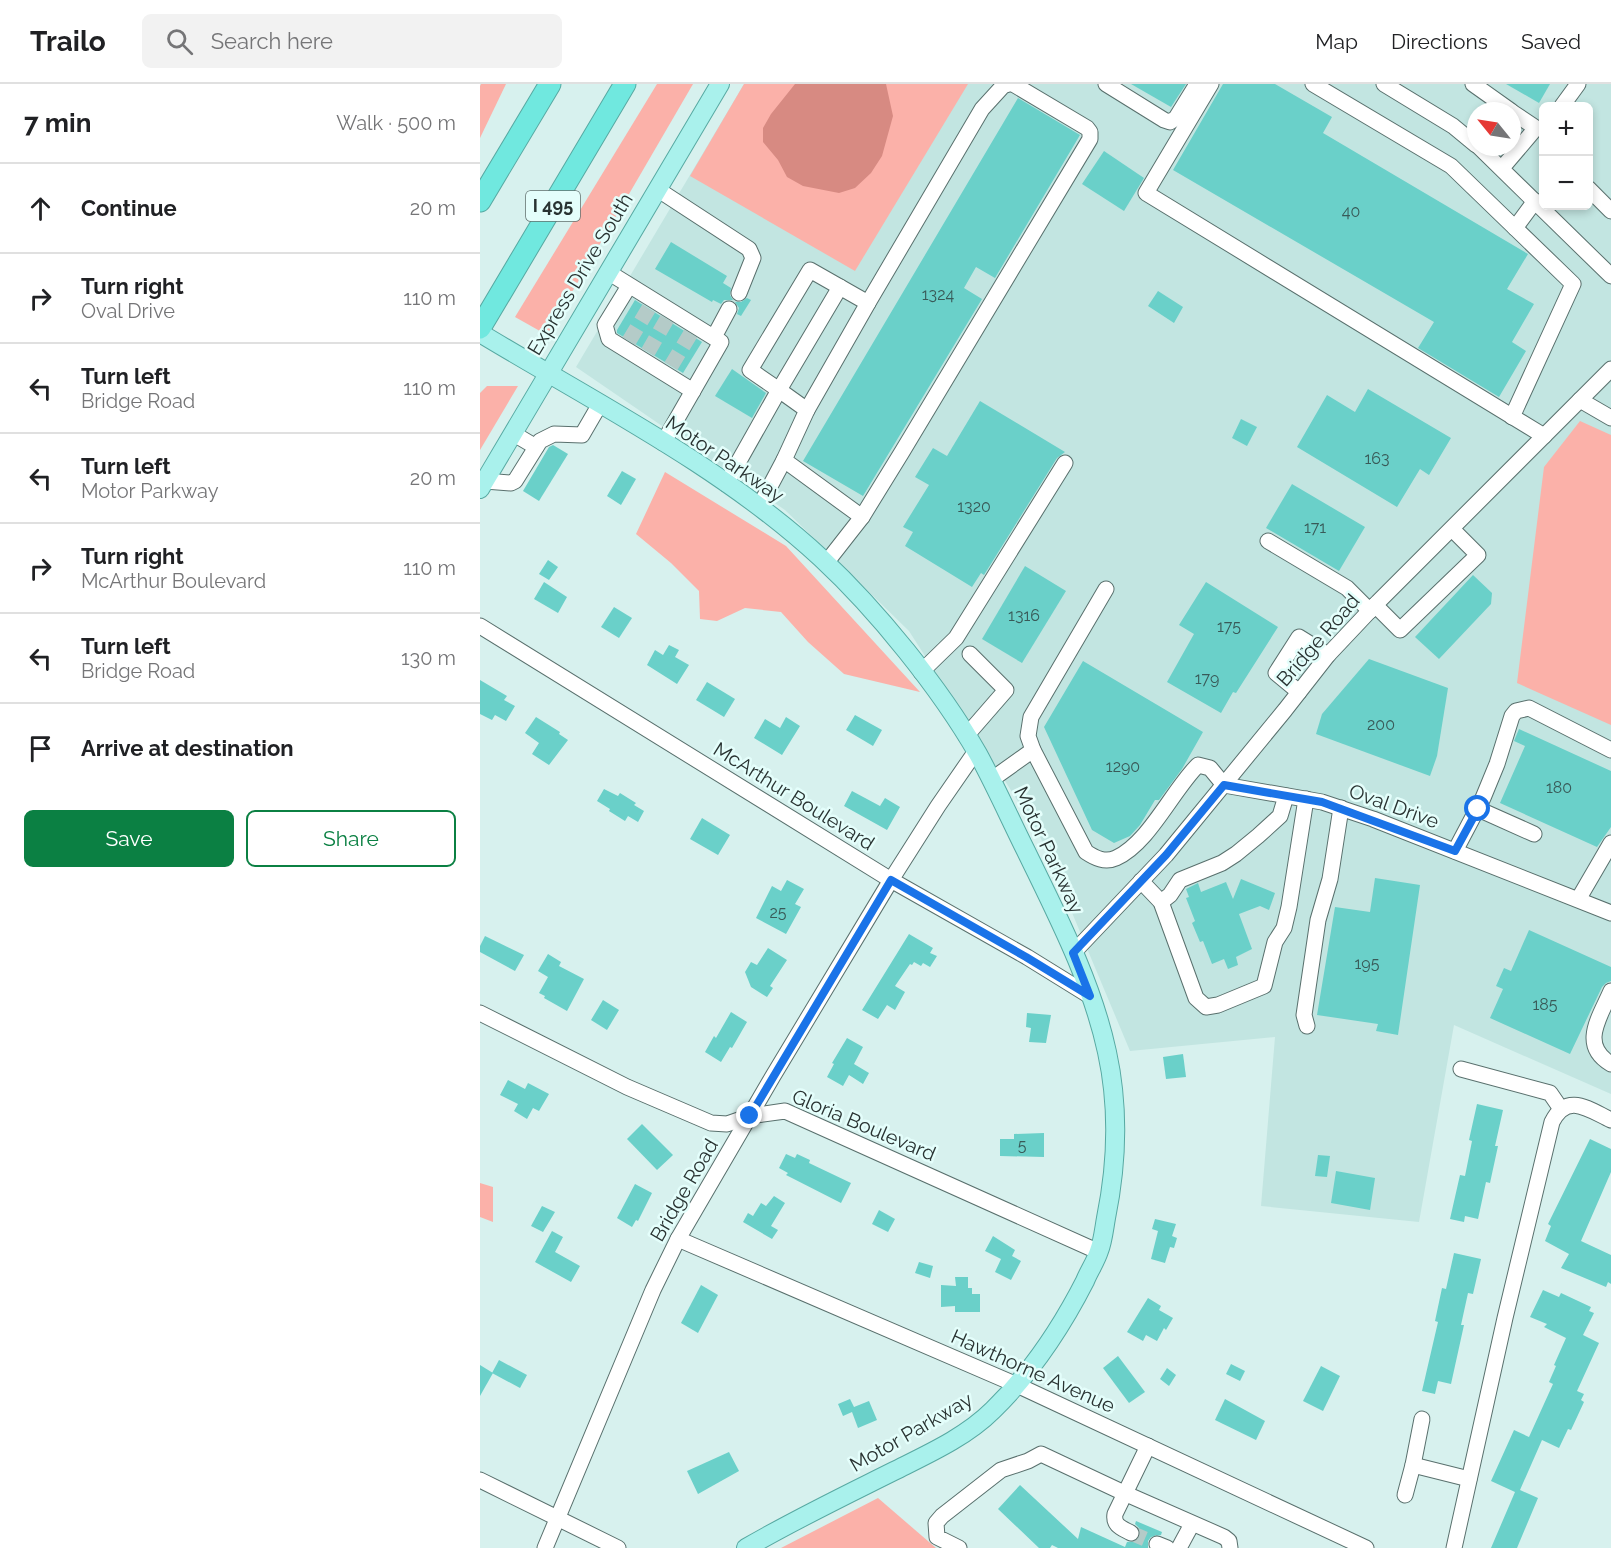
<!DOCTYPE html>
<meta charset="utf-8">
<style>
:root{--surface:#fff;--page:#f2f2f2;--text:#202124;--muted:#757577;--line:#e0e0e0;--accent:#0b8043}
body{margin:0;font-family:Raleway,sans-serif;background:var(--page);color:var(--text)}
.controls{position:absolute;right:18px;top:18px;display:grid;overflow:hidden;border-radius:9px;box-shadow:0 3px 9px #0003}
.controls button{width:54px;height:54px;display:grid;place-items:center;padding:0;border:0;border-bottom:2px solid var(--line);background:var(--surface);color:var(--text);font:30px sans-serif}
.compass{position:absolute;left:987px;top:18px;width:54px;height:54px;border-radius:50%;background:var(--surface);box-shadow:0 3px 9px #0003;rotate:300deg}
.stop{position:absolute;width:18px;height:18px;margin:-14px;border:4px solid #1a73e8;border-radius:50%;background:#fff}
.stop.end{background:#1a73e8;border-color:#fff;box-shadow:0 2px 6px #0008}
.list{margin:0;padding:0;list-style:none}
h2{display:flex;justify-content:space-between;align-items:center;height:78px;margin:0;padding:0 24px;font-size:26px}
h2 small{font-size:20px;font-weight:400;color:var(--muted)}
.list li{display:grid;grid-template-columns:39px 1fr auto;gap:18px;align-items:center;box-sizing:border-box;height:90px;padding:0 24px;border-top:2px solid var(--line)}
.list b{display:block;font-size:22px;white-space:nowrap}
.list p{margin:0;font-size:20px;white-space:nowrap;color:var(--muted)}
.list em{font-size:20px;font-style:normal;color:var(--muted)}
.actions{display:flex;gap:12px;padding:18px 24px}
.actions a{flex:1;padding:14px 0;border:2px solid var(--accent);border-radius:9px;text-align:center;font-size:21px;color:var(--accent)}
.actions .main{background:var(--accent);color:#fff}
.icon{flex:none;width:33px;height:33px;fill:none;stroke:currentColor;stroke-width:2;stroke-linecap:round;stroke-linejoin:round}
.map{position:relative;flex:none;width:1131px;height:1464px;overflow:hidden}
header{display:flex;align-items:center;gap:36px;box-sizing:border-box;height:84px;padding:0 30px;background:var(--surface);border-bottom:2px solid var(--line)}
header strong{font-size:28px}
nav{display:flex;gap:33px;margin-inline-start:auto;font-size:21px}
.search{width:420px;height:54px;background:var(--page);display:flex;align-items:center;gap:15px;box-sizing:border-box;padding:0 21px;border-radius:9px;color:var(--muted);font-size:22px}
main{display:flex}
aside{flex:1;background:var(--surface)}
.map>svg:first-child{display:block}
</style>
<header>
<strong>Trailo</strong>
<div class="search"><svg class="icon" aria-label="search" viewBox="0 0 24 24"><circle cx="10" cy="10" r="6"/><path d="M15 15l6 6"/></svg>Search here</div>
<nav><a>Map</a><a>Directions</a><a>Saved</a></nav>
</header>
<main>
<aside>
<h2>7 min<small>Walk · 500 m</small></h2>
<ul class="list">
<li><svg class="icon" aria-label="ahead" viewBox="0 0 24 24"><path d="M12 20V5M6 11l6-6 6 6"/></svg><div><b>Continue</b></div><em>20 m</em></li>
<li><svg class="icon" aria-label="right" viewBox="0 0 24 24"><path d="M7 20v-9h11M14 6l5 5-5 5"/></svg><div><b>Turn right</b><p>Oval Drive</p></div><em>110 m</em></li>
<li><svg class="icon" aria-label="left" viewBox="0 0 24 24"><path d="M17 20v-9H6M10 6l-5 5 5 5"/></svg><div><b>Turn left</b><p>Bridge Road</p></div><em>110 m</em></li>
<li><svg class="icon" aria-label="left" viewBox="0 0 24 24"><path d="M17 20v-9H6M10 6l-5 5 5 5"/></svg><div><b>Turn left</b><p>Motor Parkway</p></div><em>20 m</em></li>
<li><svg class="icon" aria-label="right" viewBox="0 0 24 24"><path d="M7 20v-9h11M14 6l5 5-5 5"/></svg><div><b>Turn right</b><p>McArthur Boulevard</p></div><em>110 m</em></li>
<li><svg class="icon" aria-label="left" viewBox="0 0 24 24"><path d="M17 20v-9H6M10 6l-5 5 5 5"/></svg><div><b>Turn left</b><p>Bridge Road</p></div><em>130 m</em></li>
<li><svg class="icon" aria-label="arrive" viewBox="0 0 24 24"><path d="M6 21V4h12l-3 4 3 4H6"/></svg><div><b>Arrive at destination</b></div></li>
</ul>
<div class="actions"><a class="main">Save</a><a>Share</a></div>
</aside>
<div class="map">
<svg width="1131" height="1464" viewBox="0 0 1131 1464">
<rect width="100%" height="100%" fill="#d7f1ee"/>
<path fill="#c2e5e1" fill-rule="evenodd" d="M264,0H1131V1010L974,941L939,1138L781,1122L795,953L650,967L559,750L429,547L305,426L96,283ZM1064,22H1108V122H1064ZM996,27H1032V63H996Z"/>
<g fill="#fbb1a9">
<path d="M1,0H26L0,54V2Z"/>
<path d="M177,0H213L67,251L35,233Z"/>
<path d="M264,0H488L375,187L210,92Z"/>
<path d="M7,302H38L0,366V309Z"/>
<path d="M1100,337L1131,351V641L1037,599L1064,383Z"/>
<path d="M185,388L306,462L440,608L364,590L328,558L301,528L265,524L237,537L220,535L219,507L191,479L156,450Z"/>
<path d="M0,1099L13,1103V1138L0,1133Z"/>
<path d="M398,1414L456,1464H301Z"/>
</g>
<path fill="#d78a82" d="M315,0H406L413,32L402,72L391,89L375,104L359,109L323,102L307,93L298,76L283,58V44L291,30Z"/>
<g fill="#6ad0c9">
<path d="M651,0H706L691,23Z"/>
<path d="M743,0H795L852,33L843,49L1048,170L1027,205L1054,220L1032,258L1046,267L1019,313L938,264L954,238L693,86Z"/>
<path d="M1026,0H1070L1059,19Z"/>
<path d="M538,14L600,51L515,194L496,183L484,204L502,215L383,412L323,377Z"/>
<path d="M624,67L664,94L644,127L602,100Z"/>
<path d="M191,158L247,192L243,199L251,204L250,211L253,216H244L241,220L233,216L232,218L175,185Z"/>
<path d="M678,207L703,223L694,239L668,222Z"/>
<path d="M267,214L271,216L261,232L257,230L259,224L255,218H261Z"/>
<path d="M155,216L222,258L203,289L137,249V246Z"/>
<path d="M252,285L286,309L272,334L235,312Z"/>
<path d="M888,305L971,354L949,391L940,385L917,423L817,363L847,311L875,328Z"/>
<path d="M500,317L585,368L577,374L504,491L501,489L492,503L425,462L433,448L423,443L449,401L435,393L453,364L467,372Z"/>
<path d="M761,335L777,343L767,362L752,354Z"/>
<path d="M73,361L88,370L59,417L43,407L69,363Z"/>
<path d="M142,387L156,395L141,421L127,412Z"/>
<path d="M812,400L885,443L859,487L786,444Z"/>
<path d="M68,476L78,483L69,496L59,490Z"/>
<path d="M545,482L586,507L542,579L502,555Z"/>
<path d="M993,491L1012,509L1011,520L959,575L935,553Z"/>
<path d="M64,498L87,513L78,529L54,515Z"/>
<path d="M726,498L798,543L756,609L753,608L741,629L687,598L714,550L699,541Z"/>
<path d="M134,523L152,534L139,554L121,543Z"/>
<path d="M189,561L199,566L195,573L209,581L197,600L167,581L175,566L183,571Z"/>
<path d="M889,575L968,604L957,672L950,692L836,650L842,630Z"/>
<path d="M603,577L723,648L702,685L679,716H675L660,741L650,752L634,759L612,746L564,643Z"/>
<path d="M0,596L27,612L24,616L35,622L26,637L15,631L12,636L0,630Z"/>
<path d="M227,598L255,615L244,633L216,616Z"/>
<path d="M375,631L402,646L393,662L366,646Z"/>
<path d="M56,633L80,648L79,650L88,656L69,681L52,670L59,659L45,649Z"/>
<path d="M306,633L320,642L302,671L274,654L285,635L300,644Z"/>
<path d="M1039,645L1131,687V743L1117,763L1020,719L1045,662L1034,657Z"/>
<path d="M124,705L138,712L140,709L156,719L154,721L164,727L158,738L148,732L145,737L129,727L130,725L117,717Z"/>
<path d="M372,707L400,722L405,714L420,723L407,746L364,722Z"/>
<path d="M222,734L250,751L238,771L210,755Z"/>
<path d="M895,794L940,801L918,951L896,947L898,940L837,931L855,823L890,828Z"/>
<path d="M761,795L795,809L789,826L780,822L759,830L772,865L756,873L758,881L748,885L744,875L732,880L723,857L720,858L712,839L715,837L706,814L709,813L706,805L718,799L721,808L746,798L753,815Z"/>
<path d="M307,796L324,805L315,820L321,823L306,850L276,834L292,802L301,807Z"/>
<path d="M1049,846L1131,883V897L1126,899L1122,903L1090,970L1010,934L1023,905L1016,902L1024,884L1031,887Z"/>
<path d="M429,850L453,864L450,869L457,872L450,883L443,879L441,882L434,878L432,881L430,880L415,902L425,908L415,926L407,921L398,935L382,926Z"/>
<path d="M5,852L44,871L35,887L0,868V862Z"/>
<path d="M288,864L307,876L290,902L293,904L287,913L271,903L265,888L271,878L277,881Z"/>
<path d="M68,870L81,878L79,882L104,895L87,927L64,914L65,912L59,909L68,893L58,887Z"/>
<path d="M123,916L139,926L127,946L111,936Z"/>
<path d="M251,928L267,938L252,964L250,963L241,978L225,968L234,952L236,954Z"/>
<path d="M547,929L571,931L566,959L549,958L551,944L546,943Z"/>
<path d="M367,954L383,963L374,980L389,989L383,1000L369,991L363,1002L347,993L354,980L352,979Z"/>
<path d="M703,970L706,993L686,995L683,973Z"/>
<path d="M28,996L45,1005L48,999L69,1010L59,1027L53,1024L47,1035L34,1027L38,1020L20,1011Z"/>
<path d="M997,1020L1023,1026L1015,1062H1018L1010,1099L1006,1098L998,1135L985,1132L984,1138L970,1135L980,1091L985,1092L992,1057L989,1056Z"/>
<path d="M162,1040L193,1071L177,1086L147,1055Z"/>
<path d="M564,1049V1073L520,1072V1055H534V1050Z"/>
<path d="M1110,1055L1131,1065V1088L1101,1157L1131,1171V1200L1128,1198L1126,1203L1081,1184L1089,1170L1065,1157L1071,1142L1068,1140Z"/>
<path d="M306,1070L315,1074L317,1070L330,1076L329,1079L371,1099L361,1119L306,1091L308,1089L299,1084Z"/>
<path d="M838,1071L850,1072L847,1093L835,1092Z"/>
<path d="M856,1087L895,1094L890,1126L851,1119Z"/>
<path d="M155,1100L172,1109L158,1137L156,1136L152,1143L137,1134Z"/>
<path d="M294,1112L305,1119L291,1142L298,1146L292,1155L263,1138L268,1129L273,1132L281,1119L286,1122Z"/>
<path d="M62,1122L75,1128L63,1148L51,1142Z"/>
<path d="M399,1126L415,1135L408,1148L392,1140Z"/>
<path d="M675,1135L696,1140L692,1152L697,1154L694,1164L690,1163L685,1179L671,1175L678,1147L672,1145Z"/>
<path d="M72,1147L83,1153L75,1168L100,1182L91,1198L55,1178Z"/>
<path d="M513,1152L535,1166L532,1172L541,1177L531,1196L515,1188L521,1175L505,1167Z"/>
<path d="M974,1169L1001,1175L993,1210L988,1209L981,1241H984L971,1300L958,1297L955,1310L942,1307L958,1238L955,1237L962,1204L966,1205Z"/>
<path d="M439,1178L453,1182L450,1194L435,1189Z"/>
<path d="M475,1193H488V1204H492V1210H500V1228H475V1222L461,1223V1201L476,1202Z"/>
<path d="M221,1201L238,1211L218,1249L201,1239Z"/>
<path d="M1063,1206L1079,1213L1081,1209L1111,1223L1109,1227L1114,1229L1103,1251L1119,1259L1097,1307L1104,1310L1101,1316L1104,1318L1091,1346L1088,1345L1079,1364L1062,1356L1040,1406L1058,1414L1037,1464H1011L1035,1408L1011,1397L1034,1346L1049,1353L1073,1300L1069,1298L1076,1282L1074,1281L1086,1254L1064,1243L1067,1240L1050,1233Z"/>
<path d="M668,1214L681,1222L679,1226L693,1234L686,1246L684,1244L677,1257L666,1251L663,1257L647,1248Z"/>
<path d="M638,1272L665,1308L649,1319L623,1284Z"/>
<path d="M19,1276L47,1291L40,1304L12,1289Z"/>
<path d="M751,1280L765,1287L760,1297L746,1290Z"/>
<path d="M0,1281L13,1289L0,1312Z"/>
<path d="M841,1282L860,1292L843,1327L823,1317Z"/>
<path d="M687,1284L696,1291L689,1302L680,1295Z"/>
<path d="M370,1315L374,1323L389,1317L397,1336L378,1344L372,1328L363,1332L358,1320Z"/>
<path d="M745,1315L785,1337L776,1356L735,1336Z"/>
<path d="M249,1368L259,1387L218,1410L207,1387Z"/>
<path d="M540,1401L598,1455L601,1443L645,1463L647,1458L656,1457L660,1453L659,1444L655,1440L656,1437L682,1448L681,1451L671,1453L668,1457V1464H578L572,1461L570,1464H559L518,1425Z"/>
</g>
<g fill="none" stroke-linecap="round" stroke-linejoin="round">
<g stroke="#b4cbc8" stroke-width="15" stroke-dasharray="15 8" stroke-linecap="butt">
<path d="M149,257L169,224"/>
<path d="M168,268L187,235"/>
<path d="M191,282L211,249"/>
<path d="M651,1449L677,1460"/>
</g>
<defs>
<g id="minor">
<path d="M626,0L684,36L690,38L696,34L717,0"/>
<path d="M731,0L666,109L1064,352"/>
<path d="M833,0L971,82L1093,200L1032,333"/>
<path d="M904,0L973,42L996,61"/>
<path d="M993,0L1031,27"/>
<path d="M1082,22L1098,0"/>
<path d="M999,63L1131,192"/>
<path d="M1022,84L1056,44L1032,28"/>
<path d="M1108,104L1131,127"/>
<path d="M177,105L269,165L273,174L259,209"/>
<path d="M1035,144L1055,117"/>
<path d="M128,188L241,258L183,359"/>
<path d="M149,202L125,241L129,255L213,307"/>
<path d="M360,203L299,306L327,326L304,376L382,433"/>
<path d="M234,253L249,225"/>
<path d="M1100,316L1131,334"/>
<path d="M327,326L388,219"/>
<path d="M34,350L56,363"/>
<path d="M5,397L31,399L35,397L60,357L74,350L102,351L120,320"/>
<path d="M246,400L299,306L270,286L330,186L388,219L502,25L523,2L529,0"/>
<path d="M279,423L304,376"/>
<path d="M788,457L867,504L890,527"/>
<path d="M346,479L382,433L422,368L610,55V48L607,44L533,0"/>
<path d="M626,505L551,633L548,652L553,666L606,768C615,774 625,779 636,774C669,759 692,707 718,681L730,684L744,701"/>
<path d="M895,521L920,546L998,471L972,445"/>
<path d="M0,542L411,796L547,873L610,912"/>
<path d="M441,588L476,554L585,379"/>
<path d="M819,608L796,589L819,553L848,571"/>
<path d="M486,652L526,606L490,570"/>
<path d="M511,696L553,666"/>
<path d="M744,701L842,718L893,735L1131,829"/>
<path d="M998,725L1054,750"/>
<path d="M975,767L1003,714L1017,680L1032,632L1036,627L1049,624L1131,666"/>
<path d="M661,797L681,818L716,914L726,923L738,921L784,902L795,858L804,844L809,823L826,715"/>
<path d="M1099,814L1131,759"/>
<path d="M681,818L690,811L700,796L742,779L756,770L778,752L800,732L806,712"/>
<path d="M593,869L686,771L805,626L848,571L898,518L1131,285"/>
<path d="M1131,907C1120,933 1099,961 1131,980"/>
<path d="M0,929L147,1003L231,1039L247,1040L270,1032L305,1027L619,1168"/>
<path d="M827,942L824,931L838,836L850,795L861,724"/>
<path d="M981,985L1070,1009L1081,1025"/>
<path d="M198,1155L537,1301L886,1464"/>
<path d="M942,1335L933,1381L989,1395"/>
<path d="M0,1396L138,1464"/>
<path d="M925,1411L933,1381"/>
<path d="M651,1449C642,1444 633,1442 635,1430L668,1362"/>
<path d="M677,1460L687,1464"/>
<path d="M65,1464L173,1206L198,1155L293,992L411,796L458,722L496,667"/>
<path d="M479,1464L457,1453L456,1439L462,1432L521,1386L548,1377L561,1370L644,1409L744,1453L749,1457L750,1464"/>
<path d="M699,1464L712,1440"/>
<path d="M974,1464L1025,1234L1072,1038C1087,1008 1108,1025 1131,1036"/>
</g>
<g id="major">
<path d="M0,249C114,318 243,383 341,474C397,526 460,604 498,670C515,701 530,735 546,767C577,831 612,898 627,968C639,1023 637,1080 626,1134C624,1145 623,1157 619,1167C616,1177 609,1187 605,1197C581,1244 551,1289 513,1326C486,1353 448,1370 414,1387C364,1412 314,1436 266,1464"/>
<path d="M0,405L240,0"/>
</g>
<g id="highway">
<path d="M0,117L70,0"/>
<path d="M0,244L145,0"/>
</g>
</defs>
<use href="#minor" stroke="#59706d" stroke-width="17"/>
<use href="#major" stroke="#57a9a2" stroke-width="20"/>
<use href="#highway" stroke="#57a9a2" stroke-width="23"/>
<use href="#minor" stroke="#fff" stroke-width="15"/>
<use href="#major" stroke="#a9f1ec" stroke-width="18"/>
<use href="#highway" stroke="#70e8df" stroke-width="21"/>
</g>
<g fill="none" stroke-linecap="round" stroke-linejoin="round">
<path stroke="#1a73e8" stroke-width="8" d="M270,1032L411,796L546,873L610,912L593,869L686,771L744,701L842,718L975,767L998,725"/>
</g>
<g text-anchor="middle" stroke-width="5" stroke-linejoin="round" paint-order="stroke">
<g font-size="16" fill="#395a58">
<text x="871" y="133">40</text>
<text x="458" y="216">1324</text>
<text x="897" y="380">163</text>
<text x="494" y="428">1320</text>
<text x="835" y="449">171</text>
<text x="544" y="537">1316</text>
<text x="749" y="548">175</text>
<text x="727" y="600">179</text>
<text x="901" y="646">200</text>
<text x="643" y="688">1290</text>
<text x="1079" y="709">180</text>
<text x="298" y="834">25</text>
<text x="887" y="885">195</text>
<text x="1065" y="926">185</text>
<text x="542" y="1067">5</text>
</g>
<rect fill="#e4fefb" stroke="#61706e" stroke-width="1.5" x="46" y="107" width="54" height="30" rx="4.5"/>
<g font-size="18" font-weight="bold" fill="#293332">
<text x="73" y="128">I 495</text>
</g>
<g font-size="20" fill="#293332" stroke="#e4fefb">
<text transform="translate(100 190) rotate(-59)" y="7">Express Drive South</text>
<text transform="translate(245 375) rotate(34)" y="7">Motor Parkway</text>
<text transform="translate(838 556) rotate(-49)" y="7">Bridge Road</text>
<text transform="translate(314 712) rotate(32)" y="7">McArthur Boulevard</text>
<text transform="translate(914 722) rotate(20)" y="7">Oval Drive</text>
<text transform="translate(569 766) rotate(65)" y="7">Motor Parkway</text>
<text transform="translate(384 1041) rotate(23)" y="7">Gloria Boulevard</text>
<text transform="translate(204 1106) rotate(-60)" y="7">Bridge Road</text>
<text transform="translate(553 1287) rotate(24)" y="7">Hawthorne Avenue</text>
<text transform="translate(431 1348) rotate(-30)" y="7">Motor Parkway</text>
</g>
</g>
</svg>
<div class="controls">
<button>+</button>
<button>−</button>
</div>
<svg class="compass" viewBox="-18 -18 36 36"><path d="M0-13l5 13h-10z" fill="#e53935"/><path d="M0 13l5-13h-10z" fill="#757577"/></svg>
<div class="stop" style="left:998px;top:725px"></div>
<div class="stop end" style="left:270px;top:1032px"></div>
</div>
</main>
